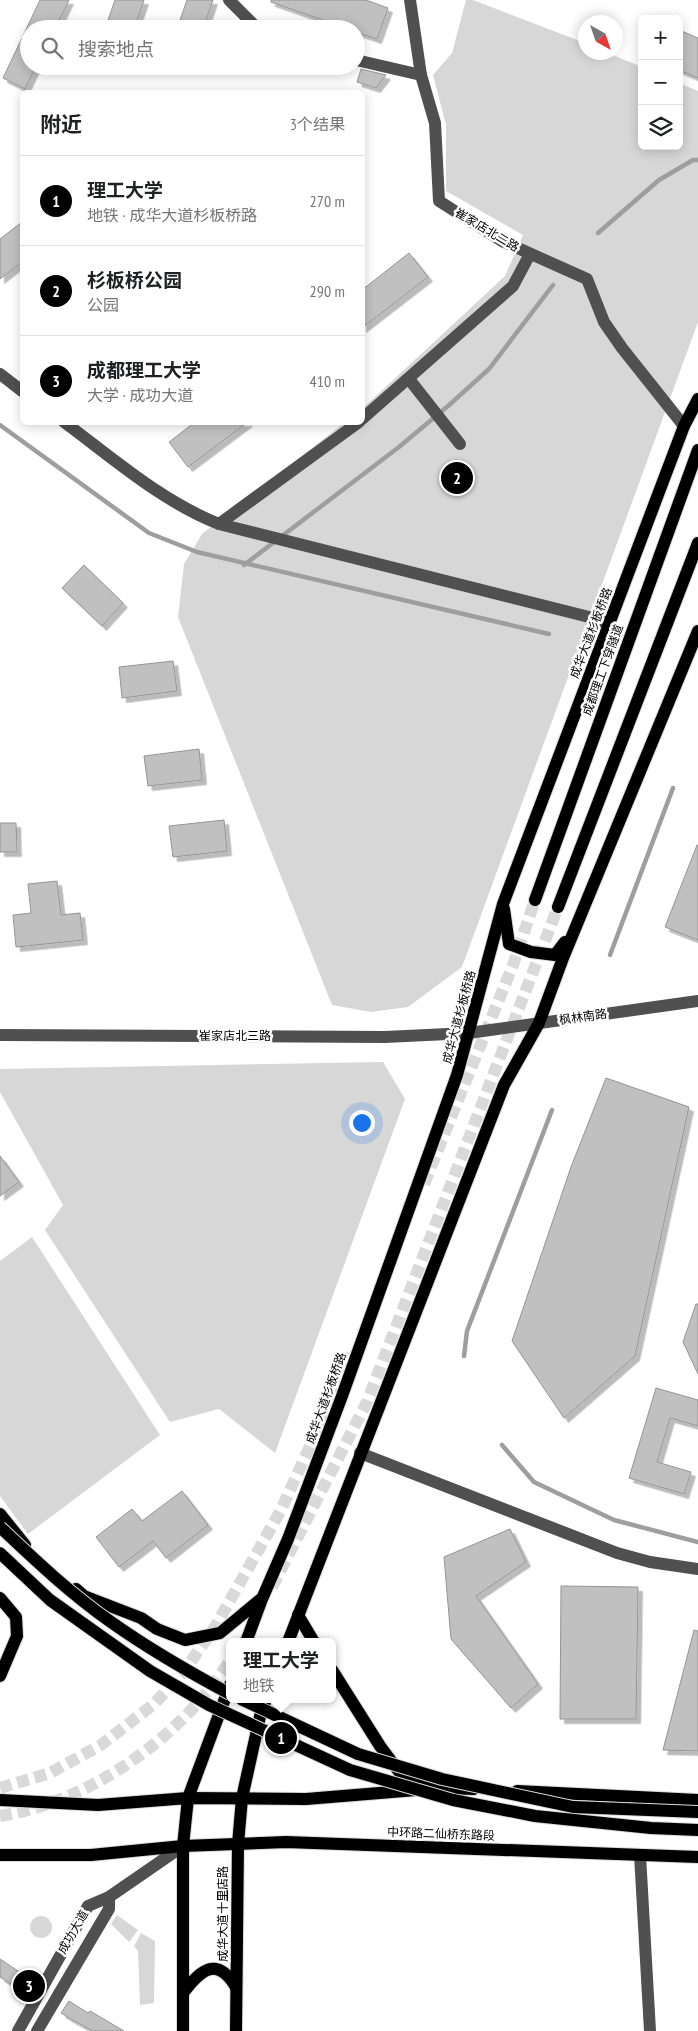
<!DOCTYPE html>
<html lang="zh">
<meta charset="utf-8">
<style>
:root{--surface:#fff;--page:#f6f6f6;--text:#202124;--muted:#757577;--line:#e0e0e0;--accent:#000}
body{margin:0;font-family:"PT Sans Narrow","Noto Sans SC",sans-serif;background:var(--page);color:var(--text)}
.controls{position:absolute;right:15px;top:15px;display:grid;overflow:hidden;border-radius:8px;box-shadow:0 2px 12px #0003}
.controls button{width:45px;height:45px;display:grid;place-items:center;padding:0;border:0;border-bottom:1px solid var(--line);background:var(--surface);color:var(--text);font:25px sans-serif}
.compass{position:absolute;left:578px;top:15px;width:45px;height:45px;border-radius:50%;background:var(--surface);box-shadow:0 2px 12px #0003;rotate:140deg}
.you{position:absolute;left:361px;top:1122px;width:18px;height:18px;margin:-12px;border:4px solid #fff;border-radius:50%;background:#1a73e8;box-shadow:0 0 0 8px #1a73e833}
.badge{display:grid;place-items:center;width:32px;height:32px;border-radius:50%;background:var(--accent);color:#fff;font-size:16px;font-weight:700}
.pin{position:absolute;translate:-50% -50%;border:2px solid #fff;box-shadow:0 1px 5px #0006}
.popup{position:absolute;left:226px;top:1638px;width:110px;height:65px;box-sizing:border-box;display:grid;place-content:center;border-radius:8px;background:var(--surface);filter:drop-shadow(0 1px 4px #0005);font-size:16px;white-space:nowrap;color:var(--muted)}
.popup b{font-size:19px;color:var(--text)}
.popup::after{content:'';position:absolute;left:50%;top:100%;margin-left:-10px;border:10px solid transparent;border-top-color:var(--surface)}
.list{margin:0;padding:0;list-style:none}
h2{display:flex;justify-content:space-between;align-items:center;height:65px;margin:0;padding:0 20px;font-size:21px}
h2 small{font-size:16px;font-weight:400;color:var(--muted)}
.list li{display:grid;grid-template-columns:32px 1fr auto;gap:15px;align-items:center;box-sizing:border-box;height:90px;padding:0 20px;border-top:1px solid var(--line)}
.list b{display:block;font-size:19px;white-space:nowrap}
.list p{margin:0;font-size:16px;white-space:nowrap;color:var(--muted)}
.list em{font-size:16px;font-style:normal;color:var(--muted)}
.icon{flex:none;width:28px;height:28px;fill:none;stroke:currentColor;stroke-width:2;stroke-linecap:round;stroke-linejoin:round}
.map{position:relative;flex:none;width:698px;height:2031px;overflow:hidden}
.search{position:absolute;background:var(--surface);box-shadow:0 2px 12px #0003;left:20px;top:20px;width:345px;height:55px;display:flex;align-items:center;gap:12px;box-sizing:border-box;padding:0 18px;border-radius:28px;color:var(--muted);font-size:19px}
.panel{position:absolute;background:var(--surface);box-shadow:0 2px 12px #0003;left:20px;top:90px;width:345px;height:335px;border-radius:8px}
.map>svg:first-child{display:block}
</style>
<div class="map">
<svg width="698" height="2031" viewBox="0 0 698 2031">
<defs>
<filter id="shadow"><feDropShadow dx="4.5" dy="4.5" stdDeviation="0" flood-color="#0004"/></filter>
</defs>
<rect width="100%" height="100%" fill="#fff"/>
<g fill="#d7d7d7">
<path d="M466,0H473L585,43L586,52L608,53L642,67V146H679V83L698,91V322L462,967L408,1007L371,1012L332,1005L178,617L184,564L202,534L344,423L362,422L363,408L505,276L523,235L446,191V125L433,75L452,53Z"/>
<path d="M383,1062L405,1099L275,1453L219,1409L170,1422L45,1230L63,1205L0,1092V1069Z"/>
<path d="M32,1237L160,1435L28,1534L0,1496V1261Z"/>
<path d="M117,1915L138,1930L129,1942L111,1924Z"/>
<circle cx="41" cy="1927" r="11"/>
<path d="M141,1933L155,1941L154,2003L140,2005L138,1951L134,1946Z"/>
</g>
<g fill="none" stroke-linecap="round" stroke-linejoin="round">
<g stroke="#9e9e9e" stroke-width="4.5">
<path d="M598,233L659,180L693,160H698"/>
<path d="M0,425L149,533L197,552L549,634"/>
<path d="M244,565L399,447L448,406L489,369L553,285"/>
<path d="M610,955L673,788"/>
<path d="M464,1356L467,1331L552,1110"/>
<path d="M502,1445L534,1482L614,1520L698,1542"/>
</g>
</g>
<g fill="#c0c0c0" stroke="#949494" filter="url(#shadow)">
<path d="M40,0H69L55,29H29V66H36L25,89L3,78Z"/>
<path d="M115,0H144L134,29H105Z"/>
<path d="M187,0H213L203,29H177Z"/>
<path d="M271,0H366L388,8L377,39L356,32V29H348L271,2Z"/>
<path d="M679,30L698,38V78L679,70Z"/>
<path d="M361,69L386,75L376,88L357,82Z"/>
<path d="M22,222V262L0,279V239Z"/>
<path d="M409,253L428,277L362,328V290Z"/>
<path d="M195,422H248L188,467L169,442Z"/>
<path d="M84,565L123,603L102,626L62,588Z"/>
<path d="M173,661L177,691L122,698L119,667Z"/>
<path d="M199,749L202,780L148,786L144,756Z"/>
<path d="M224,820L227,851L173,857L169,826Z"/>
<path d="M0,823H16L17,852H0Z"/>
<path d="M697,845H698V940L665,927Z"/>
<path d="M57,881L61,915L80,913L83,940L16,947L13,915L31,913L28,884Z"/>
<path d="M606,1078L689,1107L635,1356L564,1418L512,1341L571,1167Z"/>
<path d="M0,1156L19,1182L0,1196Z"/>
<path d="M696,1304H698V1374L683,1342Z"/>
<path d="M656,1388L698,1400V1426L670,1418L657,1462L691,1472L684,1494L629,1478Z"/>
<path d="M182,1491L208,1525L166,1558L153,1541L119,1567L96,1537L132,1509L142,1521Z"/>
<path d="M510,1529L526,1562L476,1596L538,1684L511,1708L451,1639L444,1557Z"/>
<path d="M561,1586L638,1587L636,1719H560Z"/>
<path d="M694,1630L698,1631V1751L663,1750Z"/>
<path d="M0,1959L36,1983L29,1995L0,1977Z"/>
<path d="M69,2001L88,2013L90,2011L124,2031H93L71,2019L61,2013Z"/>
</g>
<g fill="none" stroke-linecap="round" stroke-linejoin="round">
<g stroke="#d9d9d9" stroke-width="12" stroke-dasharray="12 6" stroke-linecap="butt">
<path d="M424,1184L513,965L535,900"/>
<path d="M272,1587L367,1402L558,907"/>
<path d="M0,1788L50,1773L101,1745L154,1704L185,1670L215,1627L281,1510L352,1354"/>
<path d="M0,1816C90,1802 182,1737 230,1660"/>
</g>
<defs>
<g id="major">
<path d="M535,900L698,450"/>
<path d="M558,907L698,543"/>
<path d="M504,909L509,944L531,952L555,955L565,942"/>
<path d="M0,1514L25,1545"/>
<path d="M76,1589L84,1596L141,1618L157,1629L185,1640L220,1633L261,1599"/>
<path d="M0,1598L16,1617L17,1636L0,1676"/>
<path d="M298,1615L314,1642"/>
<path d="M246,1642L262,1599L288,1539L342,1396L457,1075L503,904L684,426L698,399"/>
<path d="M288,1642L504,1085L539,1023L563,958L698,631"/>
<path d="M332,1670L380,1746L400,1773L437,1786"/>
<path d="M517,1791L698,1800"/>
<path d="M0,1800L98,1805L188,1798L306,1799L441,1788L474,1789"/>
<path d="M0,1855H91L183,1846L286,1842L698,1857"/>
<path d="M183,1993C201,1969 217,1956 236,1987"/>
<path d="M183,2031V1846L188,1798L230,1685"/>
<path d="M236,2031L238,1844L242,1798L261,1712L266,1699"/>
</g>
</defs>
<use href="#major" stroke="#dbdbdb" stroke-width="14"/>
<g stroke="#505050" stroke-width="12">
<path d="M229,0L258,29"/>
<path d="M410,0L421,75L435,123L439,201L502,241L587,279L604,322L622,348L684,426"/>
<path d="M356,60L421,75"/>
<path d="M0,374L22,391"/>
<path d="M409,379L460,444"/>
<path d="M362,419L513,286L530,254"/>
<path d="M64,422C114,459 161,501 219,524L597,619L609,624"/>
<path d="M219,524L359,422"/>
<path d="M0,1035L385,1037L469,1033L698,1001"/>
<path d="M360,1453L617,1553L650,1562L698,1569"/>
<path d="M640,1855L650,2031"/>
<path d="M18,2031L88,1906L109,1897L183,1846"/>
<path d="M37,2031L109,1909V1897"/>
</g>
<use href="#major" stroke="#000" stroke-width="12"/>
<defs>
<g id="major-bridge">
<path d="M0,1527C35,1560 71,1594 111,1622C149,1649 189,1672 230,1694"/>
<path d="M0,1553L50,1600L150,1671L209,1705L350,1770L453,1800L535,1816L651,1828L698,1830"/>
<path d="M241,1699L358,1754L442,1779L573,1807L698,1812"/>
</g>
</defs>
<use href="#major-bridge" stroke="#dbdbdb" stroke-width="14" stroke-linecap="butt"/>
<use href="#major-bridge" stroke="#000" stroke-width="12"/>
</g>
<g text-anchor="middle" stroke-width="5" stroke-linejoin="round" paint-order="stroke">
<g font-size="12" fill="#000" stroke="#fff">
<text transform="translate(487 230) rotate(31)" y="4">崔家店北二路</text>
<text transform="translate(591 633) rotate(-69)" y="4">成华大道杉板桥路</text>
<text transform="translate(603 670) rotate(-70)" y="4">成都理工下穿隧道</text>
<text transform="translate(459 1017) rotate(-75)" y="4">成华大道杉板桥路</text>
<text transform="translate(583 1017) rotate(-8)" y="4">枫林南路</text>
<text x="235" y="1040">崔家店北三路</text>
<text transform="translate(326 1398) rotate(-70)" y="4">成华大道杉板桥路</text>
<text transform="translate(441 1834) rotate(2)" y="4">中环路二仙桥东路段</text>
<text transform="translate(223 1914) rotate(-90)" y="4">成华大道十里店路</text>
<text transform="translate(73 1932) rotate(-60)" y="4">成功大道</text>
</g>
</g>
</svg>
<div class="controls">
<button>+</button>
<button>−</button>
<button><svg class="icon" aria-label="layers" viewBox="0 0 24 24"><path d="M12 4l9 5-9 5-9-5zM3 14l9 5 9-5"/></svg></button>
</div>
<svg class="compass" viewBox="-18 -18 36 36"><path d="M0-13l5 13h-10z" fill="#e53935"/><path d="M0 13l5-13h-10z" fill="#757577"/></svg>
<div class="you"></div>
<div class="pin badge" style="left:281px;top:1738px">1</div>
<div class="popup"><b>理工大学</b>地铁</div>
<div class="pin badge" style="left:457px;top:478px">2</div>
<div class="pin badge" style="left:29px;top:1986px">3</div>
<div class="search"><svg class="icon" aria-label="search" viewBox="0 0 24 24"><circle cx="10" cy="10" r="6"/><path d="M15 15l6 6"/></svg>搜索地点</div>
<section class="panel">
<h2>附近<small>3个结果</small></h2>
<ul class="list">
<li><span class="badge">1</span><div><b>理工大学</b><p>地铁 · 成华大道杉板桥路</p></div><em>270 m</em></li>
<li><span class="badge">2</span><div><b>杉板桥公园</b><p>公园</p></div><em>290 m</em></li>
<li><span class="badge">3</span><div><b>成都理工大学</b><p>大学 · 成功大道</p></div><em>410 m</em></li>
</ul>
</section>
</div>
